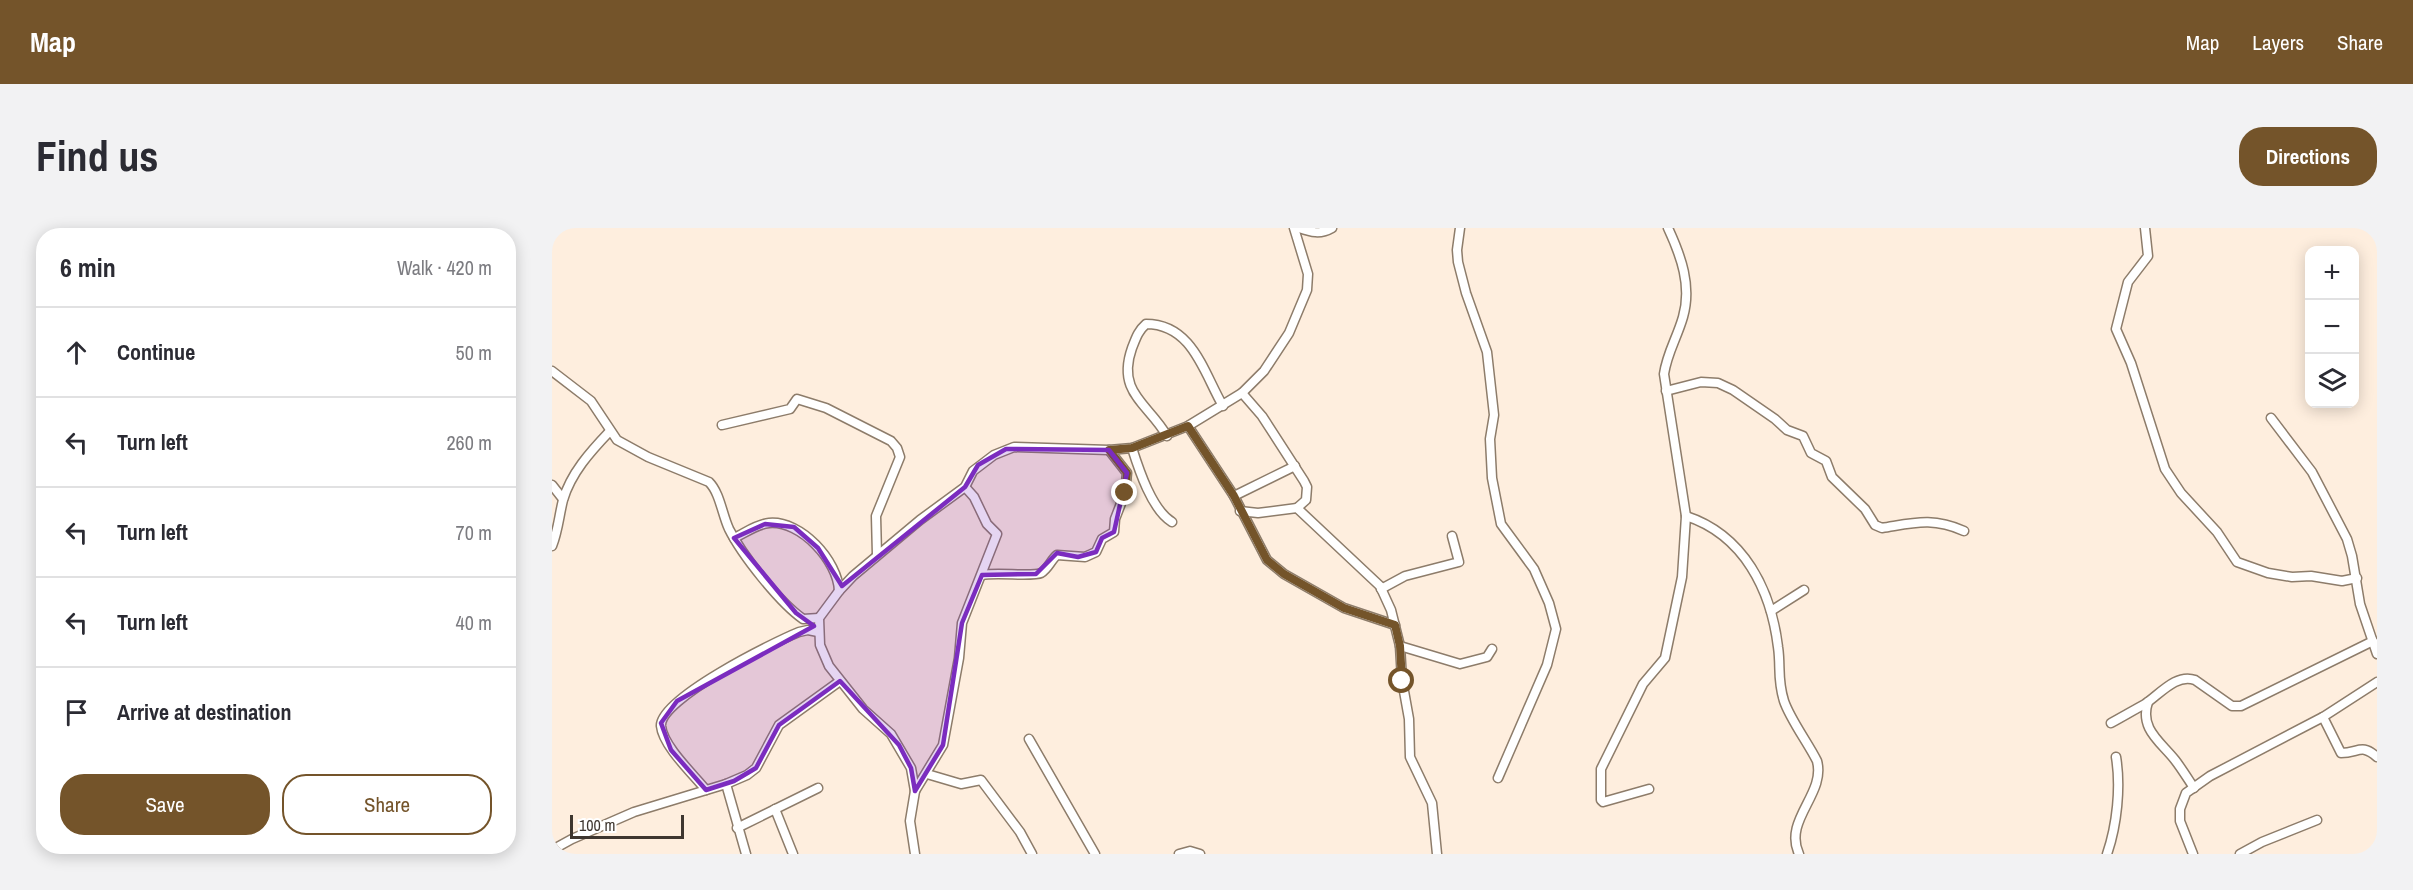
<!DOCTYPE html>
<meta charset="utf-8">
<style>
:root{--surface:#fff;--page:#f2f2f3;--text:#2b2b33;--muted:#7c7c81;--line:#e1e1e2;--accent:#74542a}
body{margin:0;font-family:"Archivo Narrow",sans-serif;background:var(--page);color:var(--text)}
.controls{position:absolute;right:18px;top:18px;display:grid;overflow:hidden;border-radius:12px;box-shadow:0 3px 15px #0003}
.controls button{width:54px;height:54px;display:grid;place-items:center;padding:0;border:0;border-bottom:2px solid var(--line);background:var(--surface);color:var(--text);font:30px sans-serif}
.scale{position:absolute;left:18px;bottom:15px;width:114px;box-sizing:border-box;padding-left:6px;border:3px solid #3e362f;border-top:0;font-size:16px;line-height:21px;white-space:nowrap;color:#3e362f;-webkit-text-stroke:4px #fff;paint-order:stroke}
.stop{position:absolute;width:18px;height:18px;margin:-14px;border:4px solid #74542a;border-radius:50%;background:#fff}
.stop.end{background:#74542a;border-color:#fff;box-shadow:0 2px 6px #0008}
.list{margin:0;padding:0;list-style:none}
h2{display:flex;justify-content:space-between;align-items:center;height:78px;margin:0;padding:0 24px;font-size:26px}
h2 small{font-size:20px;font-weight:400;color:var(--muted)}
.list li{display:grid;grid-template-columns:39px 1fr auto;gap:18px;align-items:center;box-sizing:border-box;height:90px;padding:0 24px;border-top:2px solid var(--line)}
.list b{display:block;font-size:22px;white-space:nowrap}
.list em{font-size:20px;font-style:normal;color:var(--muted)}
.actions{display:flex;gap:12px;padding:18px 24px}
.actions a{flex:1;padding:14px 0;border:2px solid var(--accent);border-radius:24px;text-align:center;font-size:21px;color:var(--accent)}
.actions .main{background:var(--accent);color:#fff}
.icon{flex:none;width:33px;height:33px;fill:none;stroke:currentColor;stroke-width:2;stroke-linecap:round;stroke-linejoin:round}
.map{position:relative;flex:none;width:1825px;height:626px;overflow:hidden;border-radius:24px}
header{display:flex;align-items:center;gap:36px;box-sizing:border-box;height:84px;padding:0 30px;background:var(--accent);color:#fff}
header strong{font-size:28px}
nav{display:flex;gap:33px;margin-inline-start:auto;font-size:21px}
.intro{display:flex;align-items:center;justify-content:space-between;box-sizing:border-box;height:144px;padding:0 36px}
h1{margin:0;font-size:42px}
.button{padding:15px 27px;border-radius:24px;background:var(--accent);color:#fff;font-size:21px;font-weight:700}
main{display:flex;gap:36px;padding:0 36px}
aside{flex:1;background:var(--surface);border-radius:24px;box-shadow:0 3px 15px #0003}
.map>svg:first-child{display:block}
</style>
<header>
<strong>Map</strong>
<nav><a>Map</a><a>Layers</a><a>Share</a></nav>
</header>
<div class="intro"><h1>Find us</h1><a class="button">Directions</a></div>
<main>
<aside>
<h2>6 min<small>Walk · 420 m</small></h2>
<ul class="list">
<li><svg class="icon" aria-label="ahead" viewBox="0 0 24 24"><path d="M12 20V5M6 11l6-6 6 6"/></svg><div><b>Continue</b></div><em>50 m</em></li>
<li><svg class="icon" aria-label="left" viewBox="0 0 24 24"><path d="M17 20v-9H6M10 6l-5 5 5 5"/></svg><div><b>Turn left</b></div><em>260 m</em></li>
<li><svg class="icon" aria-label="left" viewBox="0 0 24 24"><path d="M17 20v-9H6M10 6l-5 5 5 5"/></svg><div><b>Turn left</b></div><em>70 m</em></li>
<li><svg class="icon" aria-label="left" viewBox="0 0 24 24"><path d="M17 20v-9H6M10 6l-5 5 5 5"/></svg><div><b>Turn left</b></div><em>40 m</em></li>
<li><svg class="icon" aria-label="arrive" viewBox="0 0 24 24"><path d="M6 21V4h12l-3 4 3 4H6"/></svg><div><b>Arrive at destination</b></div></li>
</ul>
<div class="actions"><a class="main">Save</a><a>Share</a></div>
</aside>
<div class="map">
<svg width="1825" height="626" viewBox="0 0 1825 626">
<rect width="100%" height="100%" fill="#feeede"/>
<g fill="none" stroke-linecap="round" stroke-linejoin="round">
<defs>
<g id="minor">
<path d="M747,0C759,4 768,7 780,0"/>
<path d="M908,0L905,22L906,34L914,65L935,124L942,187L938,211L940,250L949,296L982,341L997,375L1004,401L995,437L946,550"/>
<path d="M1593,0L1596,28L1576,54L1564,101L1579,135L1613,241L1629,265L1665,304L1685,334L1716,345L1740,349L1759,348L1790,353L1805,350"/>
<path d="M0,143L39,173L65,212L96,229L157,254C168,265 170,286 177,301C190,327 227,374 251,391L267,390"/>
<path d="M1114,163L1149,154L1166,155L1181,162L1223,191L1235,202L1251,208L1259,225L1274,233L1280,249L1313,281L1323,297L1330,300C1362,295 1380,289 1412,303"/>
<path d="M690,165L710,188L752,253L755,259L754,272L745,280"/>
<path d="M1719,190L1760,244L1795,311L1800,328L1808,376L1825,426"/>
<path d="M170,197L238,181L245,171L274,180L339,213L345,220L348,229L324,288L325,327"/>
<path d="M636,198L682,268L715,332L732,346L792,380L843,397"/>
<path d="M615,208C597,176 564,165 580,120C584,110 586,103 594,96C641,96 652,146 671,178"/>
<path d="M580,220C587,242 600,282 620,294"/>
<path d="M0,257L11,271"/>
<path d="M682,268L743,238"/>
<path d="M688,283L706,285L745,280L828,358L839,382L848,418L850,452L857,491L858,529L880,575L885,626"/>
<path d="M1134,288C1192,307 1219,362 1226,419C1229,439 1225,451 1232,473C1238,491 1256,515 1265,533C1274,566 1231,592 1247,626"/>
<path d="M182,310C193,305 205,296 217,295C249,292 286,333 287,363"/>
<path d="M0,318C6,303 7,288 11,272C19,245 38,224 58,203"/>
<path d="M430,347C445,344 481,349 489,345C496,341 499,332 505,327L533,329L544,324L550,311L562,304L563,291L573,265L575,245L557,222"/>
<path d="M829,361L853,348L907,334L900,308"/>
<path d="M1219,383L1252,362"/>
<path d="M848,418L908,436L935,429L940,421"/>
<path d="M1596,474C1587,501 1609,514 1623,532C1630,541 1636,551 1642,560"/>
<path d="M1771,489L1789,525C1807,525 1809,515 1825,529"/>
<path d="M1559,495C1570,489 1582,482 1593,476C1607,467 1624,445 1643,452L1680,478H1689L1821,413"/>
<path d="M477,511L543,626"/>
<path d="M375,546L409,556L429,552L468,604L480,626"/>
<path d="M174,556L194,626"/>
<path d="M1097,561L1051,574L1049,572V541L1091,456L1113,430L1130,349L1134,288L1112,146C1115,125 1125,110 1131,89C1140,58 1129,28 1116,0"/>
<path d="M154,562C141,546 111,518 109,498C107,471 222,414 247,404L256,402L266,404"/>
<path d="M363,563L391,517L407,430L410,395L445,306L435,296L422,269L413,259"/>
<path d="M223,581L241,626"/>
<path d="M185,600L266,560"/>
<path d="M0,622L20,611L82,584L174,556L195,547L204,540L227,497L288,453"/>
<path d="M363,626L358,593L363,563L359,540L339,506L311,481L277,438L268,417L267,390L287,363L301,348L368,292L413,259L421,243L442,227L462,219L557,222L580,220L636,198L690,165L712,143L737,105L755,62L756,46L742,0"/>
<path d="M627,626L638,623L648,626"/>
<path d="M1555,626C1565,597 1569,559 1564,529"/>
<path d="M1641,626L1628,593V581L1634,565L1658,548L1771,489L1825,454"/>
<path d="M1688,626L1710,614L1765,592"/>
</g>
</defs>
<use href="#minor" stroke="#8d7c6a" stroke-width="11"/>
<use href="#minor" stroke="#fff" stroke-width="8"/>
</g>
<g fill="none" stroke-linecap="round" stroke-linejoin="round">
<path stroke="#74542a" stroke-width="8" d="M573,265L575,245L557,222L580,220L636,198L682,268L715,332L732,346L792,380L843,397L848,418L850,453"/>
</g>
<path fill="#7b2cbf" fill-opacity="0.2" stroke="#7b2cbf" stroke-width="4.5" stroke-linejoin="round" d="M454,221L557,222L575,245L562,304L550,310L544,324L526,329L505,325L484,346L430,347L410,395L391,517L363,563L359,540L347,517L288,453L227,497L204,540L182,553L154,562L119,522L109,495L125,473L262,398L244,385L182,310L213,296L242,299L266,320L290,358L413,259L426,237Z"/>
</svg>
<div class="controls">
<button>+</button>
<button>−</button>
<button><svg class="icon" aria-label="layers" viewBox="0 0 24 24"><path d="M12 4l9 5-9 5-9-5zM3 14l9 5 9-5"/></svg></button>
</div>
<div class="scale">100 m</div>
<div class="stop" style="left:850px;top:453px"></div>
<div class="stop end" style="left:573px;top:265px"></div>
</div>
</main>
